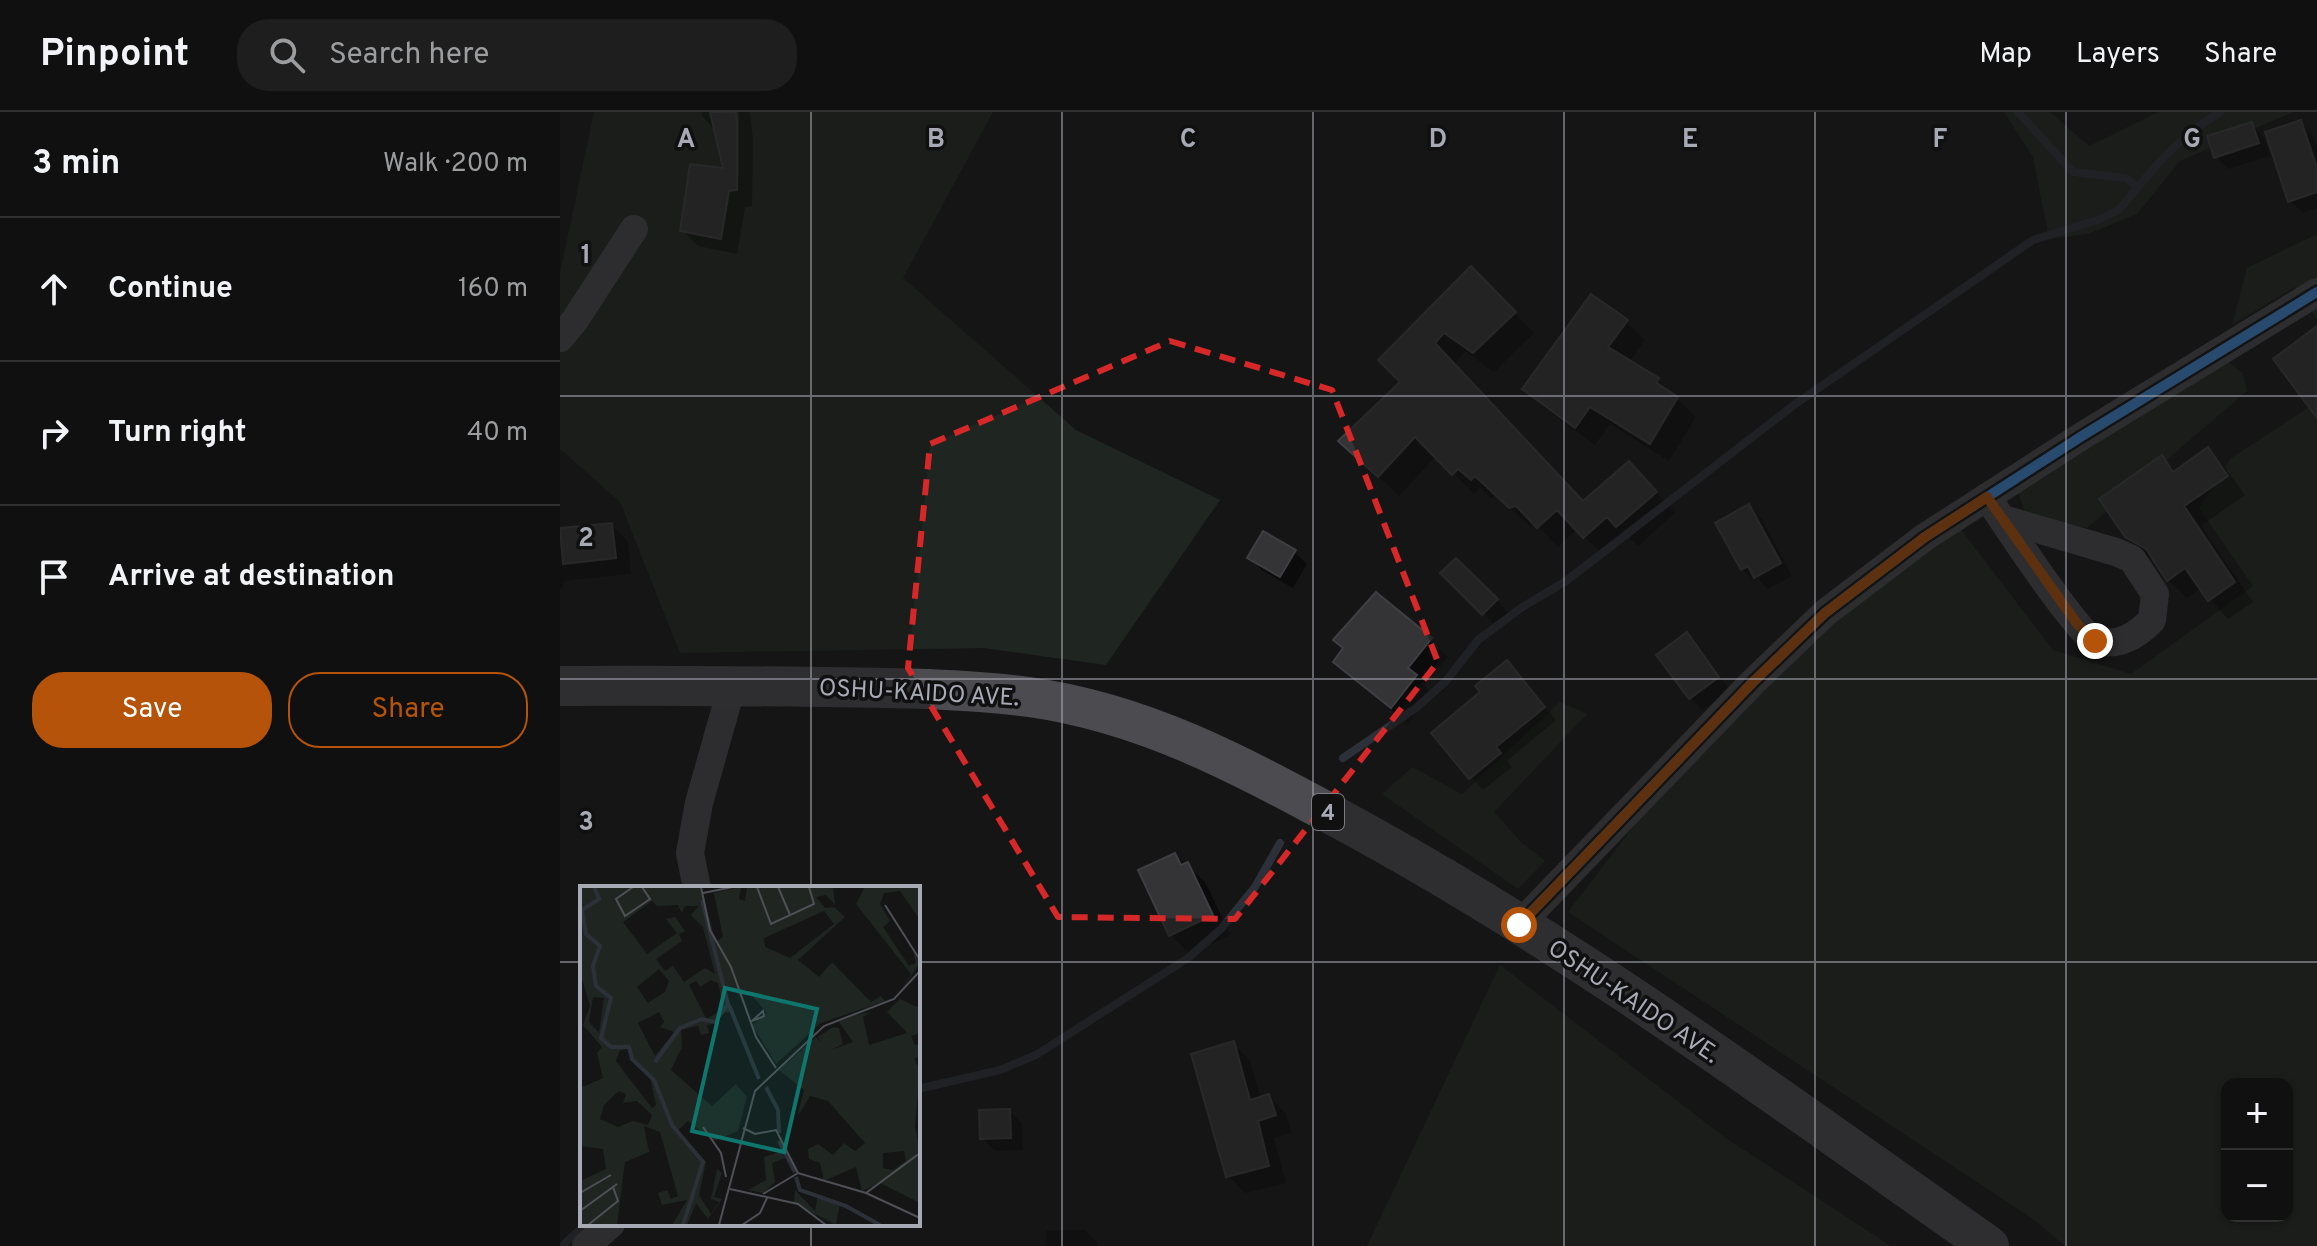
<!DOCTYPE html>
<meta charset="utf-8">
<style>
:root{--surface:#101010;--page:#1e1e1e;--text:#f1f3f6;--muted:#9c9d9f;--line:#303030;--accent:#b45309}
body{margin:0;font-family:Overpass,sans-serif;background:var(--page);color:var(--text)}
.controls{position:absolute;right:24px;bottom:24px;display:grid;overflow:hidden;border-radius:16px;box-shadow:0 2px 6px #0004}
.controls button{width:72px;height:72px;display:grid;place-items:center;padding:0;border:0;border-bottom:2px solid var(--line);background:var(--surface);color:var(--text);font:40px sans-serif}
.stop{position:absolute;width:24px;height:24px;margin:-18px;border:6px solid #b45309;border-radius:50%;background:#fff}
.stop.end{background:#b45309;border-color:#fff;box-shadow:0 2px 8px #0008}
.list{margin:0;padding:0;list-style:none}
h2{display:flex;justify-content:space-between;align-items:center;height:104px;margin:0;padding:0 32px;font-size:34px}
h2 small{font-size:26px;font-weight:400;color:var(--muted)}
.list li{display:grid;grid-template-columns:52px 1fr auto;gap:24px;align-items:center;box-sizing:border-box;height:144px;padding:0 32px;border-top:2px solid var(--line)}
.list b{display:block;font-size:30px;white-space:nowrap}
.list em{font-size:26px;font-style:normal;color:var(--muted)}
.actions{display:flex;gap:16px;padding:24px 32px}
.actions a{flex:1;padding:18px 0;border:2px solid var(--accent);border-radius:32px;text-align:center;font-size:28px;color:var(--accent)}
.actions .main{background:var(--accent);color:#fff}
.icon{flex:none;width:44px;height:44px;fill:none;stroke:currentColor;stroke-width:2;stroke-linecap:round;stroke-linejoin:round}
.map{position:relative;flex:none;width:1757px;height:1134px;overflow:hidden}
header{display:flex;align-items:center;gap:48px;box-sizing:border-box;height:112px;padding:0 40px;background:var(--surface);border-bottom:2px solid var(--line)}
header strong{font-size:38px}
nav{display:flex;gap:44px;margin-inline-start:auto;font-size:28px}
.search{width:560px;height:72px;background:var(--page);display:flex;align-items:center;gap:20px;box-sizing:border-box;padding:0 28px;border-radius:32px;color:var(--muted);font-size:30px}
main{display:flex}
aside{flex:1;background:var(--surface)}
.map>svg:first-child{display:block}
</style>
<header>
<strong>Pinpoint</strong>
<div class="search"><svg class="icon" aria-label="search" viewBox="0 0 24 24"><circle cx="10" cy="10" r="6"/><path d="M15 15l6 6"/></svg>Search here</div>
<nav><a>Map</a><a>Layers</a><a>Share</a></nav>
</header>
<main>
<aside>
<h2>3 min<small>Walk · 200 m</small></h2>
<ul class="list">
<li><svg class="icon" aria-label="ahead" viewBox="0 0 24 24"><path d="M12 20V5M6 11l6-6 6 6"/></svg><div><b>Continue</b></div><em>160 m</em></li>
<li><svg class="icon" aria-label="right" viewBox="0 0 24 24"><path d="M7 20v-9h11M14 6l5 5-5 5"/></svg><div><b>Turn right</b></div><em>40 m</em></li>
<li><svg class="icon" aria-label="arrive" viewBox="0 0 24 24"><path d="M6 21V4h12l-3 4 3 4H6"/></svg><div><b>Arrive at destination</b></div></li>
</ul>
<div class="actions"><a class="main">Save</a><a>Share</a></div>
</aside>
<div class="map">
<svg width="1757" height="1134" viewBox="0 0 1757 1134">
<rect width="100%" height="100%" fill="#151516"/>
<g fill="#1f2621" fill-rule="evenodd">
<path d="M34,0H433L343,166L516,318L660,388L546,553L423,536L120,541L60,390L0,337V161Z"/>
<path d="M1444,0H1490L1529,34L1598,0H1733L1620,49L1577,102L1528,122L1489,127L1473,45Z"/>
<path d="M1757,122V208L1735,175L1672,213L1687,156Z"/>
<path d="M1665,248L1683,261L1687,279L1527,416L1466,403L1458,381Z"/>
<path d="M1757,290V1134H1505L1473,1107L1008,800L1110,667L1302,484L1399,415L1493,538L1571,562L1693,474L1639,396L1671,346ZM1667,972H1727V1104H1667Z"/>
<path d="M1000,590L1027,602L934,700L962,731L985,749L958,777L822,682L852,655L902,682Z"/>
<path d="M940,853L1167,1027L1331,1134H807Z"/>
</g>
<g fill="#0007" fill-rule="evenodd">
<path d="M142,0H190L193,28L192,94L185,95L177,142L138,134L122,118L166,58L156,19L142,4ZM176,0H179V66L175,58Z"/>
<path d="M1740,10L1753,23L1757,36V96L1743,101L1730,89Z"/>
<path d="M1692,12L1704,25L1710,44L1668,57L1655,44Z"/>
<path d="M931,177L974,221L934,260L905,239L894,253L1024,391L1089,371L1115,401L1078,434L1068,424L1044,444L1017,417L998,435L977,413L971,415L936,382L932,387L920,376L914,382L876,344L839,384L801,348L843,270L821,248Z"/>
<path d="M1066,210L1085,228L1069,250L1097,267L1136,305L1109,349L1050,312L1035,333L984,296L965,277Z"/>
<path d="M1648,338L1666,357L1685,383L1641,414L1693,490L1668,507L1641,476L1627,486L1608,468L1596,450L1586,444L1566,424L1602,346L1616,360Z"/>
<path d="M1189,394L1202,407L1232,464L1208,477L1198,467L1195,469L1182,457Z"/>
<path d="M52,413L68,429L71,462L4,469L3,476L0,475V418Z"/>
<path d="M734,440L747,452L733,476L702,458L690,445Z"/>
<path d="M896,448L949,501L936,514L883,461Z"/>
<path d="M816,483L888,545L864,573L872,581L848,611L792,566L775,550Z"/>
<path d="M1126,523L1139,535L1170,578L1142,598L1130,586Z"/>
<path d="M959,563L996,608L947,649L952,655L923,678L874,621Z"/>
<path d="M615,743L646,771L670,823L630,842L611,823Z"/>
<path d="M673,931L690,949L701,987L709,984L726,1002L732,1021L714,1026L726,1071L685,1081L668,1064Z"/>
<path d="M449,999L462,1011L463,1038L435,1039L422,1026Z"/>
<path d="M525,1118L537,1130L538,1134H486V1119Z"/>
</g>
<g fill="none" stroke-linecap="round" stroke-linejoin="round">
<g stroke="#2c3038" stroke-width="8">
<path d="M1458,0L1513,60L1566,66L1578,75C1604,43 1625,22 1660,0"/>
<path d="M783,646L856,596L886,569L918,528L961,496L1006,469L1234,293L1473,128L1538,108L1559,98L1578,75"/>
<path d="M358,977L440,958L476,943L628,846L661,817L695,775L720,731"/>
<path d="M2,1134L26,1112"/>
</g>
</g>
<g fill="#343436" stroke="#3e3f42" stroke-width="2">
<path d="M150,0H176L177,10V78L169,79L161,127L120,119L130,52L163,56Z"/>
<path d="M1741,8L1757,56V80L1728,90L1705,20Z"/>
<path d="M1692,10L1699,31L1654,46L1647,24Z"/>
<path d="M911,154L956,200L913,241L884,221L875,231L1023,389L1069,349L1097,380L1056,415L1047,405L1023,426L997,398L977,416L956,394L949,396L915,364L911,368L898,357L892,363L855,325L818,365L778,329L840,270L818,248Z"/>
<path d="M1031,182L1068,208L1048,235L1099,266L1097,271L1118,285L1090,332L1030,295L1015,316L962,277Z"/>
<path d="M1757,214V306L1713,247Z"/>
<path d="M1648,335L1668,364L1624,394L1675,470L1648,489L1625,456L1607,469L1586,437L1565,425L1539,387L1602,343L1613,360Z"/>
<path d="M1189,392L1221,451L1194,466L1188,454L1181,458L1155,411Z"/>
<path d="M52,411L56,446L3,452L0,416Z"/>
<path d="M703,419L736,438L720,465L687,446Z"/>
<path d="M896,446L938,487L922,503L880,461Z"/>
<path d="M816,480L872,526L848,556L857,563L831,596L773,550L783,536L773,528Z"/>
<path d="M1127,520L1159,565L1129,587L1096,543Z"/>
<path d="M947,548L985,595L936,635L941,641L909,667L871,621L920,580L915,574Z"/>
<path d="M615,741L621,753L628,750L653,803L609,824L578,758Z"/>
<path d="M674,929L690,988L709,982L716,1003L698,1009L709,1054L666,1065L631,942Z"/>
<path d="M450,997L451,1026L420,1027L419,998Z"/>
</g>
<g fill="none" stroke-linecap="round" stroke-linejoin="round">
<g stroke="#4a4b4e" stroke-width="28">
<path d="M0,226L15,208L74,117"/>
<path d="M1427,385C1444,409 1517,523 1537,529C1560,535 1577,523 1592,508L1595,482L1572,447L1556,440L1443,407"/>
<path d="M137,776L130,741L139,691L172,574"/>
<path d="M959,813L1193,570L1265,501L1365,425L1522,324L1757,180"/>
<path d="M26,1134L51,1112"/>
</g>
<path stroke="#4c4c50" stroke-width="40" d="M0,574C88,573 175,574 263,575C331,576 401,576 469,585C584,601 678,652 778,706C1007,829 1217,985 1429,1134"/>
<defs>
<path id="cycleway" d="M959,813L1193,570L1265,501L1365,425L1522,324L1757,180"/>
</defs>
<use href="#cycleway" stroke="#101011" stroke-width="15"/>
<use href="#cycleway" stroke="#408adc" stroke-width="10"/>
</g>
<g fill="none" stroke-linecap="round" stroke-linejoin="round">
<path stroke="#b45309" stroke-width="10" d="M959,813L1193,570L1265,501L1365,425L1427,385L1518,513L1535,529"/>
</g>
<path d="M0 0H1757V1134H0ZM610,229L772,278L878,550L675,807L498,805L348,556L370,332Z" fill="#151516" fill-opacity=".55" fill-rule="evenodd"/>
<path fill="none" stroke="#d62828" stroke-width="6" stroke-dasharray="16 10" stroke-linejoin="round" d="M610,229L772,278L878,550L675,807L498,805L348,556L370,332Z"/>
<path fill="none" stroke="#a7a9b5" stroke-width="2" stroke-opacity="0.55" d="M251,0V776M502,0V1134M753,0V1134M1004,0V1134M1255,0V1134M1506,0V1134M0,284H1757M0,567H1757M0,850H22M358,850H1757M251,1112V1134"/>
<g text-anchor="middle" stroke-width="7" stroke-linejoin="round" paint-order="stroke">
<rect fill="#101011" stroke="#7a7b84" stroke-width="2" x="752" y="682" width="32" height="36" rx="6"/>
<g font-size="22" font-weight="bold" fill="#a7a9b5">
<text x="768" y="708">4</text>
</g>
<g font-size="24" fill="#a7a9b5" stroke="#101011">
<text transform="translate(359 580) rotate(3)" y="8">OSHU-KAIDO AVE.</text>
<text transform="translate(1074 889) rotate(34)" y="8">OSHU-KAIDO AVE.</text>
</g>
</g>
<g transform="translate(20 774)">
<rect width="340" height="340" fill="#151516"/>
<path d="M0,1H120L136,56L143,51L134,7L161,1L159,13L165,15L167,1H253L255,19L246,9L236,11L245,22L254,21L265,31L218,74L239,91L252,76L291,116L301,110L305,115L241,137L196,178L172,139L187,127L167,104L159,107L161,113L154,102L145,103L150,126L139,127L137,137L127,139L129,147L121,149L118,140L101,144L102,161L91,184L132,220L156,198L167,211L158,245L134,255L108,235L98,244L126,276L119,309L131,328L139,316L131,313L137,283L142,287L134,311L142,313L128,333L116,317L107,339H92L107,314L82,319L78,307L87,304L91,313L98,310L80,246L64,240L69,266L45,276L37,339H0V295L26,283L23,263L0,260V202L23,192L17,167L22,161L3,139L10,120L0,86ZM72,15L77,20L98,19L102,27L105,20H119L111,29L123,41L135,88L125,82L104,96L93,80L85,85L76,73L102,55L99,48L105,45L95,31L86,33L97,47L67,68L43,36ZM244,25L254,38L210,72L185,61L184,52ZM79,83L89,95L85,106L68,117L57,101ZM131,94L138,97L143,121L127,134L109,99L116,95L120,101ZM13,111L24,112L19,147L9,136ZM79,126L84,136L80,141L94,146L75,170L58,137ZM48,163L51,174L70,192L76,219L72,222L36,175L40,164ZM39,205L46,208L43,217L57,215L72,229L68,239L53,235L38,241L20,233L24,219ZM285,1H340V34L320,5L304,7L300,18L310,35L303,41L329,80L336,77L333,65L340,77L321,104L331,88L276,18ZM320,113L337,121L340,117V147L331,150L335,159L340,158V170L334,173L340,183L335,241L340,265L334,270L340,269V317L300,297L282,305L276,281L244,295L240,277L229,273L228,263L238,258L253,269L264,257L275,265L285,257L248,215L230,210L217,231L224,204L199,184L236,151L241,157L238,151L253,141L259,142L263,158L251,164L273,156L259,136L276,129L291,126L283,131L289,159L327,147L307,126ZM324,265L326,275L313,284L303,282V267ZM202,265L205,272L192,277L195,296L183,307L168,304L186,294L184,271ZM215,304L235,325L238,309L260,317L256,339L214,317Z" fill="#1f2621" fill-rule="evenodd"/>
<path fill="none" stroke="#2c3038" stroke-width="4" d="M14,1L19,13L2,24L6,48L20,60L13,80L16,100L31,112L21,152L31,161H49L52,173L74,194M149,119L179,193M75,176L100,142L122,133L135,136L148,118L122,14M74,194L92,239L123,276L103,339M186,201L198,224L199,247M199,255L215,286M216,291L220,304L266,320L300,339"/>
<path fill="none" stroke="#4f5056" stroke-width="2" d="M53,1L36,13L45,30L70,13L62,1M121,1L130,44L151,81L176,151L196,182M177,1L191,38L234,18L229,1M198,1L210,29M123,7L153,1M305,19L340,74M170,136L172,135L182,131L184,130L183,125L172,135M123,241L141,267L146,291M163,242L175,248L196,244L218,287M150,303L218,318L246,339M0,307L31,289M286,307L340,267M183,308L218,287L286,307L340,332M0,325L37,298M8,339L38,315L33,301M139,339L175,205L244,140L314,113L340,85M162,339L180,327L187,312"/>
<path fill="#0f766e" fill-opacity="0.15" stroke="#0f766e" stroke-width="4" d="M145,102L237,123L204,266L112,245Z"/>
<rect width="340" height="340" fill="none" stroke="#a7a9b5" stroke-width="4"/>
</g>
<g font-size="26" text-anchor="middle" font-weight="bold" fill="#a7a9b5" stroke="#101011" stroke-width="7" stroke-linejoin="round" paint-order="stroke">
<text x="126" y="35">A</text>
<text x="376" y="35">B</text>
<text x="628" y="35">C</text>
<text x="878" y="35">D</text>
<text x="1130" y="35">E</text>
<text x="1380" y="35">F</text>
<text x="1632" y="35">G</text>
<text x="26" y="151">1</text>
<text x="26" y="434">2</text>
<text x="26" y="718">3</text>
</g>
</svg>
<div class="controls">
<button>+</button>
<button>−</button>
</div>
<div class="stop" style="left:959px;top:813px"></div>
<div class="stop end" style="left:1535px;top:529px"></div>
</div>
</main>
